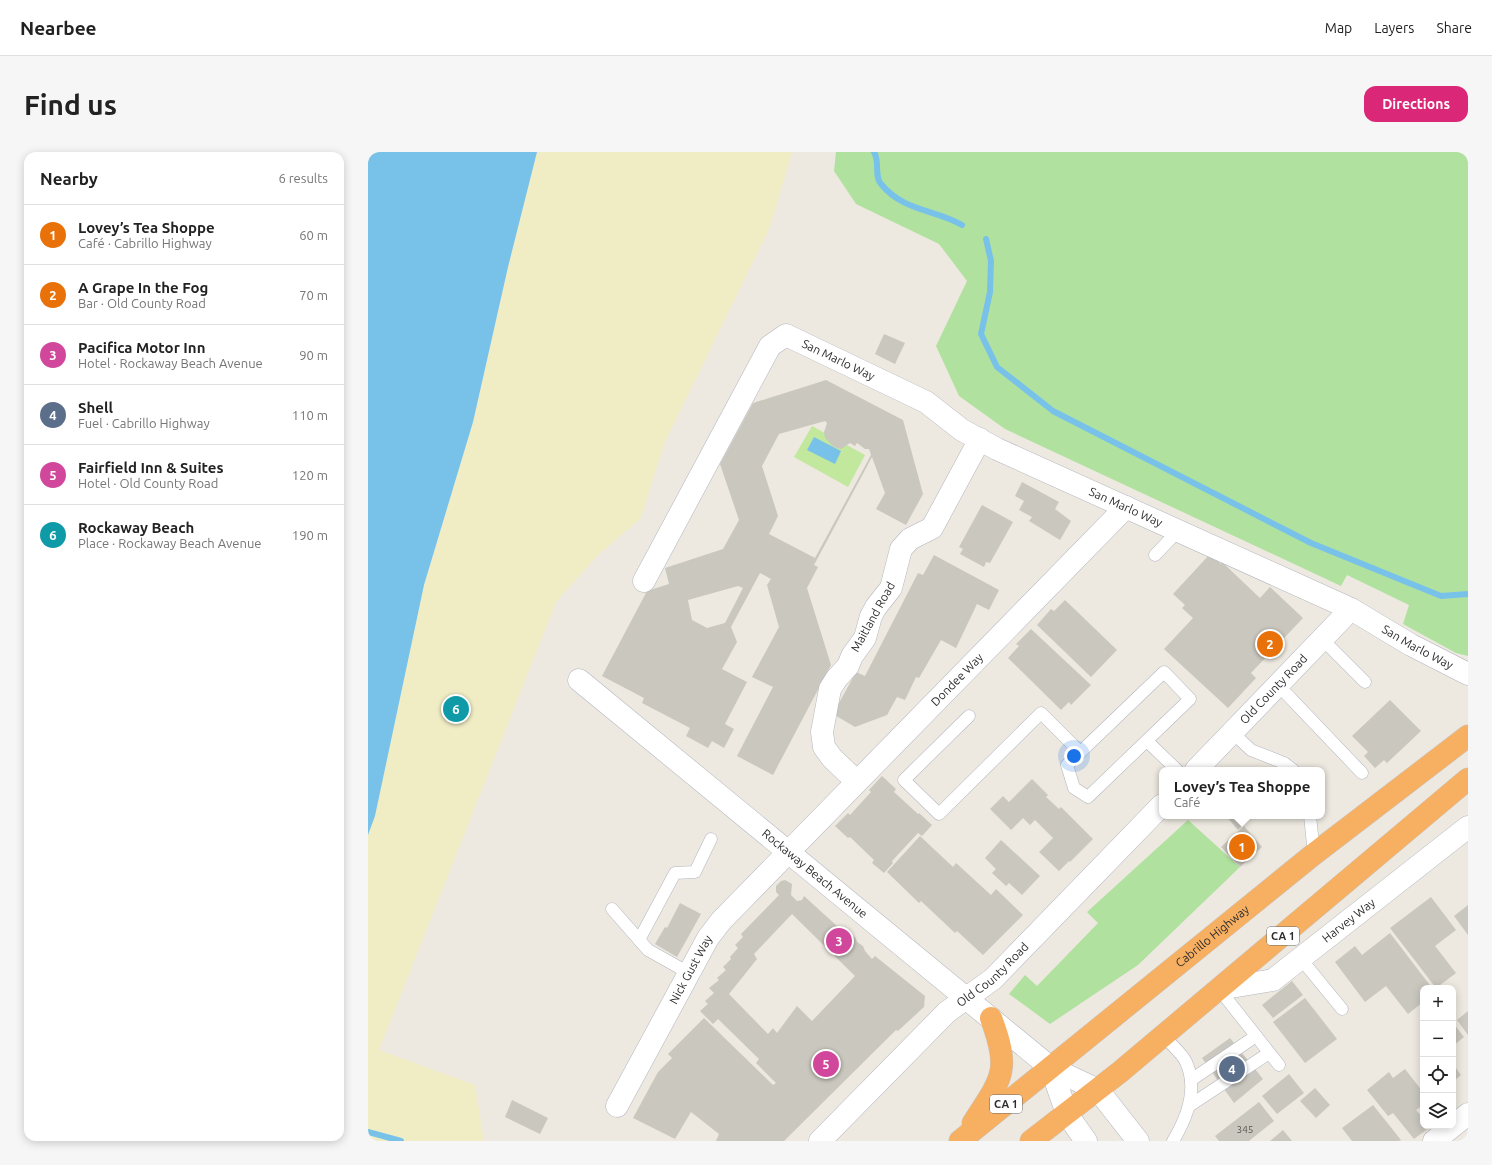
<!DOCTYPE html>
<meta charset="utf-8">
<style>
:root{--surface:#fff;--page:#f6f6f6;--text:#222;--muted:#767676;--line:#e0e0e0;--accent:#db2777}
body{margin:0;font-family:Ubuntu,sans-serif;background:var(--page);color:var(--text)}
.controls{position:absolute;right:12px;bottom:12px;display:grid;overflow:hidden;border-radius:8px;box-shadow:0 2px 10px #0003}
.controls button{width:36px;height:36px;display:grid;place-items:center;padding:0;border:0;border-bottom:1px solid var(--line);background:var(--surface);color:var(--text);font:20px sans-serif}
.you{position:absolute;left:706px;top:604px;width:14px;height:14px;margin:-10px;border:3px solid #fff;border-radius:50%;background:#1a73e8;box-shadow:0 0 0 6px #1a73e833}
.badge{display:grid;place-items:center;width:26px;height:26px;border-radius:50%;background:var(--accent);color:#fff;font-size:13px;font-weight:700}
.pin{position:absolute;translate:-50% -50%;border:2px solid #fff;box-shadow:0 1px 4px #0006}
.popup{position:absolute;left:791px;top:615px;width:166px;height:52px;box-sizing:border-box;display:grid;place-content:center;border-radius:8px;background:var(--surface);filter:drop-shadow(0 1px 3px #0005);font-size:13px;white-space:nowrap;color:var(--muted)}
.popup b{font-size:15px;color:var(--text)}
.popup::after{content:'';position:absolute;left:50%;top:100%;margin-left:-8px;border:8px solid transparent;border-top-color:var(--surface)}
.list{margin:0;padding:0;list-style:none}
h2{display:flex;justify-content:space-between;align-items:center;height:52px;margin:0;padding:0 16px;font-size:17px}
h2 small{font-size:13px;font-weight:400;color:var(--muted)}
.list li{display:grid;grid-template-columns:26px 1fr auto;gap:12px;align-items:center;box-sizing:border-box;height:60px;padding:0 16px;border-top:1px solid var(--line)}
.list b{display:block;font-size:15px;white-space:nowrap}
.list p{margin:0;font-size:13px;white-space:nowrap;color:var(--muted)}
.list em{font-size:13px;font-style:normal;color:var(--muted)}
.icon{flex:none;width:22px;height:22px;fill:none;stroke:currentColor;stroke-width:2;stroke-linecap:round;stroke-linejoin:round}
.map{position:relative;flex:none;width:1100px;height:989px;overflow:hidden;border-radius:12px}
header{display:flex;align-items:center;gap:24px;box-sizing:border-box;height:56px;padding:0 20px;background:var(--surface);border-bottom:1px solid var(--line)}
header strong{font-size:19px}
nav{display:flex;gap:22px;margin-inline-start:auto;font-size:14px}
.intro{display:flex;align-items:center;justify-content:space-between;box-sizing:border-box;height:96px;padding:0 24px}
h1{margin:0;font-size:28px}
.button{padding:10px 18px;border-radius:12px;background:var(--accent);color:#fff;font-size:14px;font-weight:700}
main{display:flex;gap:24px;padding:0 24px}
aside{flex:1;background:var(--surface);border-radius:12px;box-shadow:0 2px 10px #0003}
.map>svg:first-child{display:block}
</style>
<header>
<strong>Nearbee</strong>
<nav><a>Map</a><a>Layers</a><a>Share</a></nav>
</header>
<div class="intro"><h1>Find us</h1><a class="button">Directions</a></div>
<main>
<aside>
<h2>Nearby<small>6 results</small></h2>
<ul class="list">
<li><span class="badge" style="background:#e8710a">1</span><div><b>Lovey’s Tea Shoppe</b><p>Café · Cabrillo Highway</p></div><em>60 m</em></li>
<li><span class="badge" style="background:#e8710a">2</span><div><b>A Grape In the Fog</b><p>Bar · Old County Road</p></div><em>70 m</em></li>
<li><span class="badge" style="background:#d1479c">3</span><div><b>Pacifica Motor Inn</b><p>Hotel · Rockaway Beach Avenue</p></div><em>90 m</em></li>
<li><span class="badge" style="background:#5c6f8a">4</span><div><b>Shell</b><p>Fuel · Cabrillo Highway</p></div><em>110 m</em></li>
<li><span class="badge" style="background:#d1479c">5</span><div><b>Fairfield Inn &amp; Suites</b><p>Hotel · Old County Road</p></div><em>120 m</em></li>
<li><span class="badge" style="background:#0f9aa8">6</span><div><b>Rockaway Beach</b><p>Place · Rockaway Beach Avenue</p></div><em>190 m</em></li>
</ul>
</aside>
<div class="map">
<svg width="1100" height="989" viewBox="0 0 1100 989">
<rect width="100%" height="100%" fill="#ede9e0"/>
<g fill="#b0e19f">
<path d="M468,0H1100V504L1088,501L1035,472L1041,453L979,423L973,434L637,277L591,244L568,194L599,129L571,92L488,52L466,19Z"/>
<path d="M820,668L872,715L770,813L682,872L641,842L657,823L669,834L730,771L719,760Z"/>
</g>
<path fill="#f0edc5" d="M169,0H424L402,75L296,292L273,366L229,404L188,450L11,898L107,933L116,989H0V683L56,433L105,270L140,115Z"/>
<path fill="#c1e89c" d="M444,274L497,303L480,335L426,305Z"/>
<g fill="#78c2ea">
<path d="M0,0H169L140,115L105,270L56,433L7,664L0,683Z"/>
<path d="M446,285L473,299L467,312L439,298Z"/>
</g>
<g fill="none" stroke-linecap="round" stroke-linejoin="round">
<g stroke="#78c2ea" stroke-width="6">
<path d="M506,0C512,9 506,25 513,32C536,60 567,57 594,73"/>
<path d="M618,87L623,109L622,140L613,182L629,215L685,259L943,391L1073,444L1100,442"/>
<path d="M0,980L33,989"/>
</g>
</g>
<g fill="#c9c7be" fill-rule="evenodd">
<path d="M516,182L537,191L527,212L507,202Z"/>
<path d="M458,228L535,268L555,342L538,373L508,357L517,341L504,305L446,413L450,415L439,436L463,513L405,623L369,604L405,535L384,525L411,475L399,433L403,427L392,421L363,475L369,490L354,517L379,530L357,572L366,577L356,596L344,589L340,596L318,584L322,576L274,551L276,546L234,524L279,439L301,432L297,416L355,397L371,368L352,312L385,251ZM457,269L459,271L456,280L457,286L466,295L473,297L482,291L487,294L489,291L497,297H501L503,303L447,406L401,382L410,364L394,314L411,282ZM370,434L375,436L357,471L339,476L324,468L320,448Z"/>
<path d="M654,330L691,350L687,357L703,369L692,388L661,369L664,365L651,358L656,349L647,344Z"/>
<path d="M614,353L645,370L622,411L618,410L616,415L592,402L595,397L591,395Z"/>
<path d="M842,402L853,412L854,410L892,446L902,435L935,466L883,521L888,526L860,556L796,497L825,466L814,456L817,453L805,442Z"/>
<path d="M566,403L631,438L621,458L609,452L588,496L573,488L551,526L548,525L537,548L529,545L519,563L487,575L465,562L488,520L497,524L550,421L555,423Z"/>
<path d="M697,448L749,498L723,525L669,473L683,457L686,459Z"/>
<path d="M663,477L723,533L703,553L701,550L693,558L640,506L651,494L648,492Z"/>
<path d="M1022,548L1053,579L1019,611L1016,608L1007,616L996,604L1000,600L984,584Z"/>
<path d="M514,624L528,637L526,640L550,662L551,661L564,673L554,684L550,681L524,709L525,711L516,721L504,711L506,708L482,685L480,686L467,674L480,661L482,663L503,640L501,638Z"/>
<path d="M664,627L680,643L678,645L691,657L693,655L725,687L702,710L701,709L691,719L671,700L685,686L667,668L662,673L655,666L643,678L622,657L635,644L641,650Z"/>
<path d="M858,664H885L870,678Z"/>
<path d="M876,674L894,695L872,715L853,695Z"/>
<path d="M552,684L585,715L588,711L623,743L628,737L655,763L615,803L589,779L587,781L553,749L551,751L519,720Z"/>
<path d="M633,688L672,724L654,743L641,731L638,734L624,721L628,717L617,706Z"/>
<path d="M417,728L424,732L423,743L429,749L434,748L436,744L469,774L478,775L479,783L487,785L489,790L495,794L497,799L504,807L507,804L557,844L556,855L530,879L528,878L416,989H348L351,982L323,960L307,987L265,966L290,920L304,906L300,902L336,866L405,933L408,931L388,911L391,907L350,867L345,872L332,859L340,852L337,849L346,841L341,836L351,828L349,826L358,818L355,815L363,807L362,805L370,796L367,793L375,785L373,782L411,743L408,740V734L413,729ZM424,762L487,824L444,869L429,854L409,881L405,876L400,882L361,842L389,807L386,802Z"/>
<path d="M1063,745L1088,778L1067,794L1088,821L1068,836L1022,776Z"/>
<path d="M312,751L333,762L309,805L287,792L297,775L299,776Z"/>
<path d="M1100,753V783L1086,764Z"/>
<path d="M1022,781L1064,836H1055V850L1040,862L1018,834L997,850L967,810L987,794L994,803Z"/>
<path d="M924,829L935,843L905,866L894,853Z"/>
<path d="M937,846L969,887L937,911L905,870Z"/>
<path d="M1100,859V883L1089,868Z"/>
<path d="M1085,871L1096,885L1085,894Z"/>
<path d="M862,886L895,927L866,951L834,906Z"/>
<path d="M1085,912L1093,923L1085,930Z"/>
<path d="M1037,917L1055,940V953L1048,958L1055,966V974L1062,975L1046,987L1025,961L1020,964L999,938L1021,920L1025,926Z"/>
<path d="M921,922L936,941L909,962L894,944Z"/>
<path d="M947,936L962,953L948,966L932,949Z"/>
<path d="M144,948L180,966L172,982L137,965Z"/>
<path d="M891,950L906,969L881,989H851L847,984Z"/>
<path d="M1005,953L1033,988L1031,989H984L974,976Z"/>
<path d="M915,978L924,989H902Z"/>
</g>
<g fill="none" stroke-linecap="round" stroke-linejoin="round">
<defs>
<g id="lane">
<path d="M787,403L810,379"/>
<path d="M954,487L997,530"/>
<path d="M796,520L822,547L720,645L706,636L699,613Z"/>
<path d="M910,533L994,621"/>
<path d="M601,564L536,628L571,662L673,561L712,600"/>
<path d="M864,580L883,598L916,611L925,618"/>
<path d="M780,590L809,618"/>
<path d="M942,664L946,702"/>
<path d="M244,757L280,798L321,821"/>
<path d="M271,788L307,721L327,720L343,687"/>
<path d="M933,807L974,857"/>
<path d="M851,837L911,913"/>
<path d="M796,884C802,892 814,901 818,910C830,936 819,966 805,989"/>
<path d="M823,928L888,884"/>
<path d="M821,954L901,901"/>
</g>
<g id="street">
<path id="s1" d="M276,429L402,194L418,183L558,250L594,278L629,297L983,457L1043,493L1100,522"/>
<path id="s2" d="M211,528L683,916"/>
<path id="s3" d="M828,618L983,457"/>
<path d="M488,629L464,606L456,595L454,580L462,537L469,526L480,514L484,504L497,486L503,464L508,455L523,436L533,397L542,387L564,376L612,287"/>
<path id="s4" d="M851,837L905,828L1100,675"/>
<path id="s5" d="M249,954L340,786L353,769L758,355"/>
<path id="s6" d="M452,989L579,860L625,827L794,653"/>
<path d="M1066,989L1100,962"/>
</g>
<g id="secondary">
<path d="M683,916L730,938L770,989"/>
<path d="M683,916L699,962L718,989"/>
</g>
<g id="highway">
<path d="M605,971C634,926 643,919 623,866"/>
<path id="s7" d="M592,989L946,702L1100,584"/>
<path d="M663,989L752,920L1100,627"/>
</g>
</defs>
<use href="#lane" stroke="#b3b5bf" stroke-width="13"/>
<use href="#street" stroke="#b3b5bf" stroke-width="23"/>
<use href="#secondary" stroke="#b3b5bf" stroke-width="23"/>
<use href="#highway" stroke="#c8c8c8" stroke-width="23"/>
<use href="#lane" stroke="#fff" stroke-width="12"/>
<use href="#street" stroke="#fff" stroke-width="22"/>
<use href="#secondary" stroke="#fff" stroke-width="22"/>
<use href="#highway" stroke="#f7af61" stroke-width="22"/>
</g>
<g text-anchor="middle" stroke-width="3.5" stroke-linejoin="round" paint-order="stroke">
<g font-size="10" fill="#545451">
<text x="877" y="981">345</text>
</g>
<g fill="#fff" stroke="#6c6c6c" stroke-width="1">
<rect x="899" y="775" width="32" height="18" rx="3"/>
<rect x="622" y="943" width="32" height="18" rx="3"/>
</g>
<g font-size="11" font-weight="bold" fill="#2d2d2d">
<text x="915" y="788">CA 1</text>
<text x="638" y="956">CA 1</text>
</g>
<g font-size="12" fill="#2d2d2d" stroke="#fff">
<text dy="4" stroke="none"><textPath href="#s1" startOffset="344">San Marlo Way</textPath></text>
<text dy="4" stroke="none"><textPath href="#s1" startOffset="668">San Marlo Way</textPath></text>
<text transform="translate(505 465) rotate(-61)" y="4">Maitland Road</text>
<text dy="4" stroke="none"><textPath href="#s1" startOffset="992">San Marlo Way</textPath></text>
<text dy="4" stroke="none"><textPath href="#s5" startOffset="550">Dondee Way</textPath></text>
<text dy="4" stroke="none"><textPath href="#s3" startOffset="112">Old County Road</textPath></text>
<text dy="4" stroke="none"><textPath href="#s2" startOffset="305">Rockaway Beach Avenue</textPath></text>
<text dy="4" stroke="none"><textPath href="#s4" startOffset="151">Harvey Way</textPath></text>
<text dy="4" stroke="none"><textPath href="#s7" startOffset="325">Cabrillo Highway</textPath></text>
<text dy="4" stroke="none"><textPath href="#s5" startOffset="155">Nick Gust Way</textPath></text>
<text dy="4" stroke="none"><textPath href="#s6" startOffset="240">Old County Road</textPath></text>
</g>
</g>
</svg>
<div class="controls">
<button>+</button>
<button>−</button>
<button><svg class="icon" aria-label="locate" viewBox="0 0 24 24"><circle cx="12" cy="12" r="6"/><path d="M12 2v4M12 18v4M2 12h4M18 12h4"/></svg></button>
<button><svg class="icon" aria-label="layers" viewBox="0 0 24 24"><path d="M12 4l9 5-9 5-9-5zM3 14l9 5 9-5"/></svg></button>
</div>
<div class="you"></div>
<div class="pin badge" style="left:874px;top:695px;background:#e8710a">1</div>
<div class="popup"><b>Lovey’s Tea Shoppe</b>Café</div>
<div class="pin badge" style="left:902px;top:492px;background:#e8710a">2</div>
<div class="pin badge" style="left:471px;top:789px;background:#d1479c">3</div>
<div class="pin badge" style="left:864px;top:917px;background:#5c6f8a">4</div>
<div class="pin badge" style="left:458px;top:912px;background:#d1479c">5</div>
<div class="pin badge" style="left:88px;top:557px;background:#0f9aa8">6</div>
</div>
</main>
